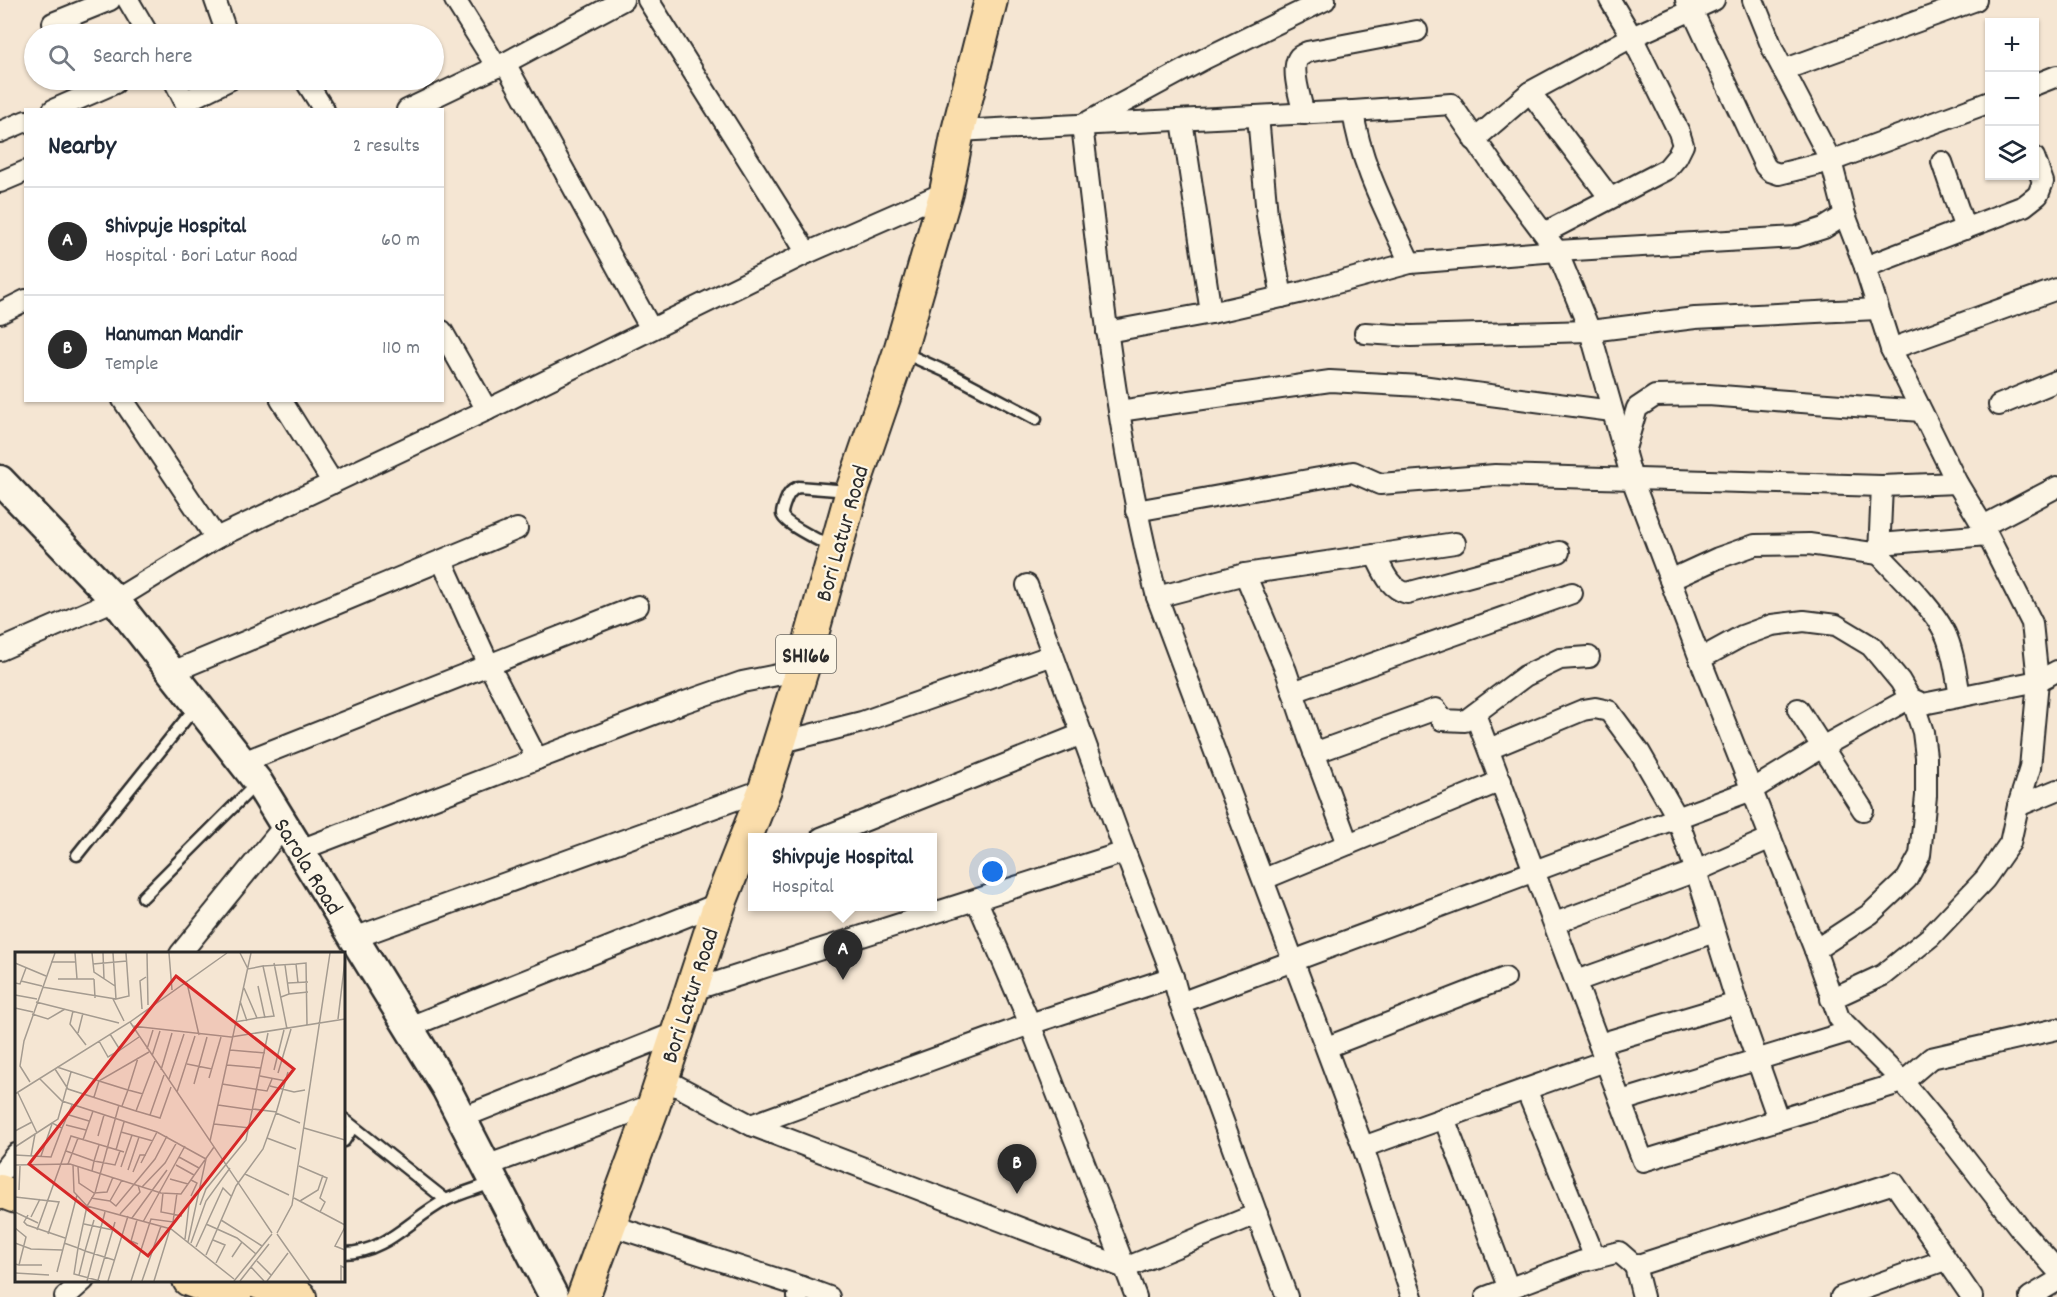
<!DOCTYPE html>
<meta charset="utf-8">
<style>
:root{--surface:#fff;--page:#f6f6f7;--text:#1f2937;--muted:#747a83;--line:#e0e1e3;--accent:#2b2b2b}
body{margin:0;font-family:Dekko,sans-serif;background:var(--page);color:var(--text)}
.controls{position:absolute;right:18px;top:18px;display:grid;overflow:hidden;border-radius:0px;box-shadow:0 2px 4px #0004}
.controls button{width:54px;height:54px;display:grid;place-items:center;padding:0;border:0;border-bottom:2px solid var(--line);background:var(--surface);color:var(--text);font:30px sans-serif}
.you{position:absolute;left:993px;top:872px;width:21px;height:21px;margin:-15px;border:4px solid #fff;border-radius:50%;background:#1a73e8;box-shadow:0 0 0 9px #1a73e833}
.badge{display:grid;place-items:center;width:39px;height:39px;border-radius:50%;background:var(--accent);color:#fff;font-size:20px;font-weight:700}
.pin{position:absolute;translate:-50% -50px;filter:drop-shadow(0 2px 3px #0008)}
.pin::after{content:'';position:absolute;top:32px;width:21px;height:18px;background:inherit;clip-path:polygon(0 0,100% 0,50% 100%)}
.popup{position:absolute;left:748px;top:833px;width:189px;height:78px;box-sizing:border-box;display:grid;place-content:center;border-radius:0px;background:var(--surface);filter:drop-shadow(0 2px 4px #0005);font-size:20px;white-space:nowrap;color:var(--muted)}
.popup b{font-size:22px;color:var(--text)}
.popup::after{content:'';position:absolute;left:50%;top:100%;margin-left:-12px;border:12px solid transparent;border-top-color:var(--surface)}
.list{margin:0;padding:0;list-style:none}
h2{display:flex;justify-content:space-between;align-items:center;height:78px;margin:0;padding:0 24px;font-size:26px}
h2 small{font-size:20px;font-weight:400;color:var(--muted)}
.list li{display:grid;grid-template-columns:39px 1fr auto;gap:18px;align-items:center;box-sizing:border-box;height:108px;padding:0 24px;border-top:2px solid var(--line)}
.list b{display:block;font-size:22px;white-space:nowrap}
.list p{margin:0;font-size:20px;white-space:nowrap;color:var(--muted)}
.list em{font-size:20px;font-style:normal;color:var(--muted)}
.icon{flex:none;width:33px;height:33px;fill:none;stroke:currentColor;stroke-width:2;stroke-linecap:round;stroke-linejoin:round}
.map{position:relative;flex:none;width:2057px;height:1297px;overflow:hidden}
.search{position:absolute;background:var(--surface);box-shadow:0 2px 4px #0004;left:24px;top:24px;width:420px;height:66px;display:flex;align-items:center;gap:15px;box-sizing:border-box;padding:0 21px;border-radius:33px;color:var(--muted);font-size:22px}
.panel{position:absolute;background:var(--surface);box-shadow:0 2px 4px #0004;left:24px;top:108px;width:420px;height:294px;border-radius:0px}
.map>svg:first-child{display:block}
</style>
<div class="map">
<svg width="2057" height="1297" viewBox="0 0 2057 1297">
<rect width="100%" height="100%" fill="#f5e6d3"/>
<filter id="ink" filterUnits="userSpaceOnUse"><feTurbulence type="fractalNoise" baseFrequency=".0167" numOctaves="2"/><feDisplacementMap in="SourceGraphic" scale="12" xChannelSelector="R" yChannelSelector="G"/><feConvolveMatrix kernelMatrix="1 2 1 2 8 2 1 2 1" color-interpolation-filters="sRGB"/></filter>
<g filter="url(#ink)">
<g fill="none" stroke-linecap="round" stroke-linejoin="round">
<defs>
<g id="lane">
<path d="M902,352L951,374L1036,419"/>
<path d="M833,548C823,542 783,524 782,514C782,510 784,505 786,500C788,494 791,490 798,487L849,491"/>
<path d="M77,855L197,705"/>
<path d="M143,897L258,782"/>
<path d="M344,1119L446,1200"/>
<path d="M344,1141L353,1127"/>
<path d="M344,1253C386,1253 411,1218 446,1200C461,1193 479,1188 494,1182"/>
</g>
<g id="street">
<path d="M128,0L148,34"/>
<path d="M215,0L227,34"/>
<path d="M455,0L497,67"/>
<path d="M648,0L807,253"/>
<path d="M1325,0L1206,58L1082,125C1101,284 1117,442 1157,597L1363,1147L1412,1297"/>
<path d="M1686,0L1692,10L1714,0"/>
<path d="M1753,0L1774,52L1831,161L1845,215L1865,267L1891,349L1957,483L1983,526L2032,623L2038,681L2030,768L2018,806L2010,843L1985,879L1930,937L1883,975L1831,999"/>
<path d="M53,23L110,0"/>
<path d="M505,63L651,329"/>
<path d="M1783,70L1976,0"/>
<path d="M174,80L189,110"/>
<path d="M305,80L324,110"/>
<path d="M2034,85L2057,76"/>
<path d="M1530,92L1610,198"/>
<path d="M186,101L229,80"/>
<path d="M53,110L115,83"/>
<path d="M407,110L505,63L623,0"/>
<path d="M1353,111C1360,164 1388,215 1410,263"/>
<path d="M1304,114C1301,101 1290,68 1299,57C1301,55 1305,54 1307,52L1417,31"/>
<path d="M1258,116L1267,215L1282,297"/>
<path d="M1182,120L1211,313"/>
<path d="M958,131L1353,111L1451,104L1497,171L1557,251L1590,331L1632,479L1700,659L1815,950L1839,1018L1903,1082L1952,1141L2022,1231L2057,1270"/>
<path d="M0,132L26,121"/>
<path d="M1474,140L1530,92L1632,37L1692,10L1765,166L1770,171L1779,174L1831,161L1990,102"/>
<path d="M1942,162L1965,229"/>
<path d="M0,182L26,171"/>
<path d="M1544,233L1667,169L1677,157L1683,145L1679,132L1632,37L1610,0"/>
<path d="M1865,267L2024,206L2038,195L2043,182L2034,157"/>
<path d="M0,313L26,300"/>
<path d="M442,331L487,410"/>
<path d="M1107,332L1211,313L1303,292L1410,263L1557,251L1796,237L1824,228L1845,215"/>
<path d="M1365,333L1411,336L1590,331L1695,318L1877,309"/>
<path d="M1891,349L2057,289"/>
<path d="M123,400L216,538"/>
<path d="M281,400L333,483"/>
<path d="M1999,405L2057,381"/>
<path d="M1119,411L1330,381L1421,386L1612,411"/>
<path d="M1624,452L1637,408L1655,396L1708,395L1921,411"/>
<path d="M1882,486L1957,483"/>
<path d="M1136,511L1353,472L1380,484L1495,475L1882,486L1879,554L1809,544L1755,545L1718,558L1670,580"/>
<path d="M1983,526L2057,487"/>
<path d="M1880,544L1987,535"/>
<path d="M1879,554C1899,576 1932,606 1945,633C1954,652 1956,675 1960,696"/>
<path d="M1375,555C1383,570 1388,588 1407,593L1559,552"/>
<path d="M442,561L489,665L537,759"/>
<path d="M1245,574L1286,671L1308,736L1348,844"/>
<path d="M1027,585L1053,655"/>
<path d="M1157,597L1245,574L1455,543"/>
<path d="M0,650L115,600L216,538L487,410L807,253L946,192"/>
<path d="M1700,659L1742,636L1772,625L1804,621L1836,625L1871,646L1900,681L1914,705L1923,732L1926,757V796L1920,855L1907,879L1870,914L1815,950"/>
<path d="M172,672L517,529"/>
<path d="M1293,692L1572,593"/>
<path d="M1798,709L1863,810"/>
<path d="M1475,714L1643,1161L1903,1082L1931,1058L2057,1029"/>
<path d="M778,743L862,722L1053,655L1125,852"/>
<path d="M1489,749L1583,710L1595,708L1609,711L1640,753L1677,817L1696,871L1771,838"/>
<path d="M1314,753L1436,709L1442,720L1465,721L1525,676L1560,659L1589,657"/>
<path d="M243,762L638,606"/>
<path d="M2018,806L2057,790"/>
<path d="M821,838L1082,734"/>
<path d="M300,850L685,702L742,682L802,670"/>
<path d="M1264,879L1501,781"/>
<path d="M977,901L1030,1024L1173,977"/>
<path d="M1555,923L1696,871L1737,1003L1778,1119"/>
<path d="M354,938L765,789"/>
<path d="M180,954L285,825"/>
<path d="M1576,981L1714,932"/>
<path d="M690,991L1125,852L1173,977L1180,1003L1287,1297"/>
<path d="M1180,1003L1752,790L1822,747L1910,698L1923,704L2038,681L2057,671"/>
<path d="M409,1027L720,903"/>
<path d="M1599,1044L1737,1003"/>
<path d="M1327,1047L1505,978"/>
<path d="M662,1078L751,1125L1125,1268L1136,1297"/>
<path d="M1526,1089L1595,1258"/>
<path d="M1621,1101L1851,1031"/>
<path d="M461,1118L677,1032"/>
<path d="M1444,1118L1509,1289"/>
<path d="M751,1125L1030,1024L1125,1268L1257,1214"/>
<path d="M1363,1147L1605,1061"/>
<path d="M486,1166L654,1104"/>
<path d="M0,1174L16,1154"/>
<path d="M610,1225L802,1287L798,1297"/>
<path d="M802,1287L829,1297"/>
<path d="M65,1297L84,1280"/>
<path d="M1486,1297L1580,1262L1619,1252L1635,1266"/>
<path d="M1643,1297L1635,1266L1894,1183L1972,1297"/>
<path d="M1841,1297L1945,1260"/>
<path d="M2030,1297L2057,1281"/>
</g>
<path id="secondary" d="M0,480L115,600L258,782L446,1088L554,1297"/>
<g id="primary">
<path d="M0,1191L16,1197"/>
<path d="M189,1280L235,1297"/>
<path d="M251,1280L300,1297"/>
<path d="M583,1297L654,1104L720,903L765,789L802,670L852,491L900,351L946,192L958,131L991,0"/>
</g>
</defs>
<use href="#lane" stroke="#2b2b2b" stroke-width="15"/>
<use href="#street" stroke="#2b2b2b" stroke-width="24"/>
<use href="#secondary" stroke="#2b2b2b" stroke-width="33"/>
<use href="#primary" stroke="#2b2b2b" stroke-width="36"/>
<use href="#lane" stroke="#fcf5e5" stroke-width="10"/>
<use href="#street" stroke="#fcf5e5" stroke-width="20"/>
<use href="#secondary" stroke="#fcf5e5" stroke-width="28"/>
<use href="#primary" stroke="#faddab" stroke-width="32"/>
</g>
</g>
<g text-anchor="middle" stroke-width="4.5" stroke-linejoin="round" paint-order="stroke">
<rect fill="#fcf5e5" stroke="#6a6863" stroke-width="1.5" x="776" y="635" width="60" height="38" rx="4.5"/>
<g font-size="22" font-weight="bold" fill="#2b2b2b">
<text x="806" y="662">SH166</text>
</g>
<g font-size="24" fill="#2b2b2b" stroke="#fcf5e5">
<text transform="translate(841 533) rotate(-74)" y="8">Bori Latur Road</text>
<text transform="translate(309 866) rotate(58)" y="8">Sarola Road</text>
<text transform="translate(689 995) rotate(-72)" y="8">Bori Latur Road</text>
</g>
</g>
<g transform="translate(15 952)">
<rect width="330" height="330" fill="#f5e6d3"/>
<path fill="none" stroke="#a49b90" stroke-width="1.5" d="M60,1L62,27M77,1L79,20L100,34M88,1L89,27M98,1L101,47L114,44L111,1M132,1L133,53M154,1L157,38M225,1L233,17L248,14L259,64L242,66L229,36M36,10H60M0,11L31,24M259,11L272,77M78,12L112,9M281,12L291,11L292,73M248,14L281,12L283,31M43,27H79M79,27L80,46M6,29L27,34M0,31L5,32L11,16M172,31L184,83M273,31L293,30M243,34L250,66M27,35L101,47M274,42L293,40M0,43L22,47M266,45L274,42L270,13M98,47L109,69M225,49L232,69M21,50L104,71M0,56L18,60M127,57L125,29L131,25M58,59L55,72L71,93M17,62L33,67L50,57M323,67L330,8M115,70L257,281M220,70L242,66M117,74L216,85L330,67M63,81L68,61M95,82L105,98L124,85M84,89L93,105L105,98M132,97L138,78M215,98L250,101M137,104L145,79M172,112L197,117M212,113L246,116M42,115L84,129L134,100M40,117L53,137L121,159L140,109M146,118L157,81M259,118L269,78M273,120L261,161L285,171M263,121L276,77M245,124L271,129M194,126L206,85M25,127L47,149L142,180L191,207L173,290M154,127L169,82M15,130L5,114L9,89L40,1M179,132L192,85M207,132L252,139L257,127M255,134L279,140L290,138M162,140L180,84M3,141L22,181M0,142L115,70L212,1M79,145L84,129L113,138L123,106M203,153L238,158M107,154L113,138L128,142M238,157L262,160M121,159L145,166L156,135M54,163L74,169M135,163L149,123M199,172L235,176M51,173L71,178M47,176L57,153M289,176L330,188M0,179L17,170M106,180L138,189M83,184L89,163M252,186L281,197M68,188L78,159M195,189L236,1M0,195L37,171M101,198L109,170M51,199L79,209L84,193M0,203L36,205L47,176L37,171L43,167L56,120M16,204L20,182M26,204L37,172M164,205L184,216M126,211L142,180M53,212L63,186M0,213L55,212L146,241L166,242L199,195M58,213L59,240L72,254L156,277L219,327M161,213L179,223M284,214L312,226L305,246L310,250L305,260M63,215L64,231L79,241L92,240L98,225M106,215L117,183M113,218L124,185M77,219L79,209L100,213L105,199M118,220L125,203H131M230,222L274,243M155,227L173,232M107,228L95,249L101,254L140,207L152,184M127,235L150,211L162,190M4,238L5,214M148,241L146,260L167,264M176,244L182,231L176,228M0,245L44,250L33,282M76,246L95,249M279,246L330,273M285,249L303,238L308,223M185,253L191,237L231,188L253,81M0,260L23,271M105,262L125,240L123,233M13,263L9,270L12,273L50,286M16,265L25,247M117,266L152,218M79,268L70,299L63,296L72,254L80,241L104,153M122,268L116,289L123,292M206,268L247,294M128,270L170,194M69,272L98,278M191,272L222,286L241,302M330,275L320,294L330,298M0,276L11,285L4,313L0,312M22,278L56,184L109,200M262,281L277,253L315,1M262,282L295,329M170,287L174,253M198,288L210,293L201,311M0,291L16,297L47,298M49,291L63,296L59,322L85,329M176,291L191,249L215,216M181,295L208,236L216,244M191,303L221,234L248,197L261,161M217,305L227,290M242,309L256,323M4,313H27M236,315L249,329M42,320L62,243M0,321L34,323M64,323L70,299L99,308M83,328L100,270M72,329L90,260M93,329L113,264M116,329L136,267L158,270L162,241M127,329L146,274M139,329L155,277M219,329L257,282M225,329L254,292M252,329L273,301M326,329V314L330,316"/>
<path fill="#d62828" fill-opacity="0.15" stroke="#d62828" stroke-width="3" d="M161,24L279,117L133,304L14,212Z"/>
<rect width="330" height="330" fill="none" stroke="#2b2b2b" stroke-width="3"/>
</g>
</svg>
<div class="controls">
<button>+</button>
<button>−</button>
<button><svg class="icon" aria-label="layers" viewBox="0 0 24 24"><path d="M12 4l9 5-9 5-9-5zM3 14l9 5 9-5"/></svg></button>
</div>
<div class="you"></div>
<div class="pin badge" style="left:843px;top:980px">A</div>
<div class="popup"><b>Shivpuje Hospital</b>Hospital</div>
<div class="pin badge" style="left:1017px;top:1194px">B</div>
<div class="search"><svg class="icon" aria-label="search" viewBox="0 0 24 24"><circle cx="10" cy="10" r="6"/><path d="M15 15l6 6"/></svg>Search here</div>
<section class="panel">
<h2>Nearby<small>2 results</small></h2>
<ul class="list">
<li><span class="badge">A</span><div><b>Shivpuje Hospital</b><p>Hospital · Bori Latur Road</p></div><em>60 m</em></li>
<li><span class="badge">B</span><div><b>Hanuman Mandir</b><p>Temple</p></div><em>110 m</em></li>
</ul>
</section>
</div>
